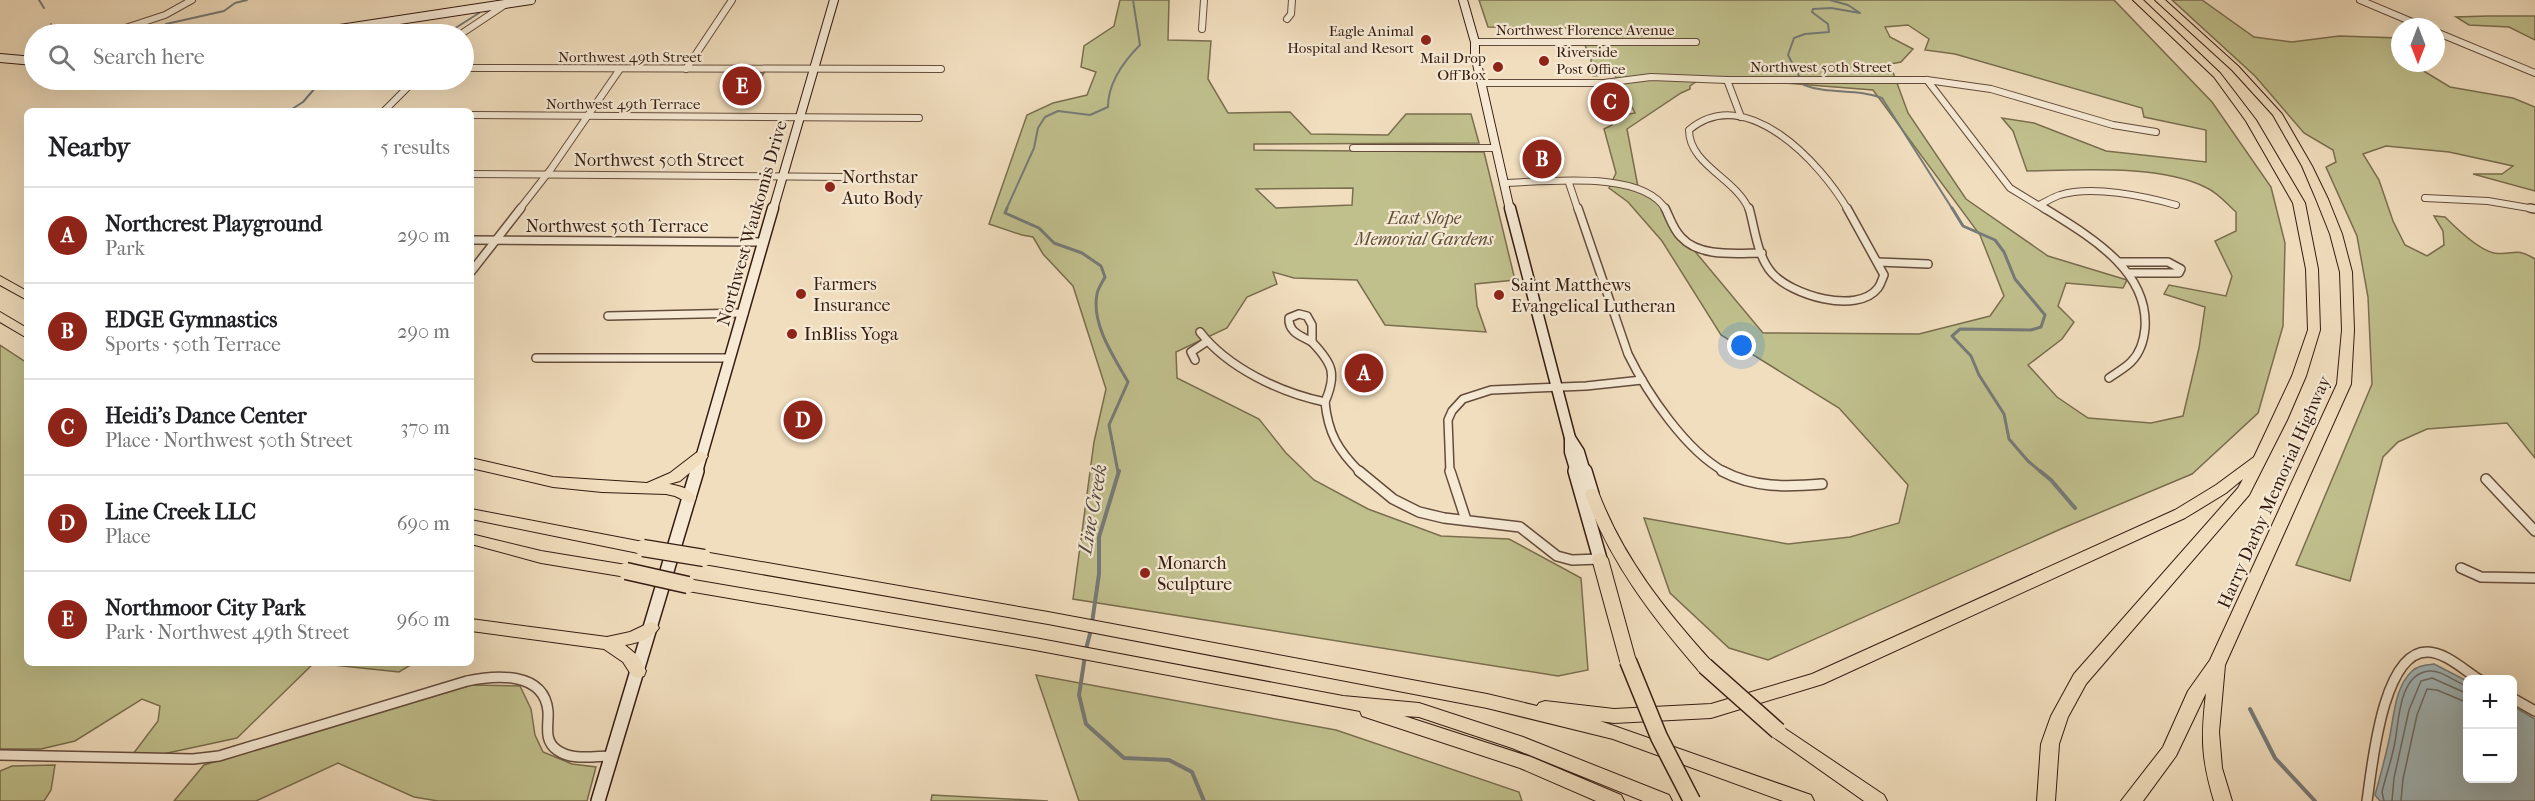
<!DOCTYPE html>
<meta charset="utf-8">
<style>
:root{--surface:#fff;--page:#f2f2f2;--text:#202124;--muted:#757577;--line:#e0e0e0;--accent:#8f2418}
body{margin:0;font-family:"IM FELL French Canon",serif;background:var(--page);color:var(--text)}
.controls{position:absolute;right:18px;bottom:18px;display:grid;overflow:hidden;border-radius:9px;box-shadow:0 6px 24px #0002}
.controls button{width:54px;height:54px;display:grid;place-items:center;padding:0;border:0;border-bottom:2px solid var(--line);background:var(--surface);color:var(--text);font:30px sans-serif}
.compass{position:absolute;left:2391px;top:18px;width:54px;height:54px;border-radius:50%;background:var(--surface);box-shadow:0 6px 24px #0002;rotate:180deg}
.you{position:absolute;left:1742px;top:346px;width:21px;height:21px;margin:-15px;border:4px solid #fff;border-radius:50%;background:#1a73e8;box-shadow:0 0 0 9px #1a73e833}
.badge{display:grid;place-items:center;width:39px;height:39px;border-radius:50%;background:var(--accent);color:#fff;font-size:20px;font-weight:700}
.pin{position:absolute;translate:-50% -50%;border:3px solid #fff;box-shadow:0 2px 6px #0006}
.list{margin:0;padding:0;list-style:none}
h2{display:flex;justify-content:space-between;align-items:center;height:78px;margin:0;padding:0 24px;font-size:26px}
h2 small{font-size:20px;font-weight:400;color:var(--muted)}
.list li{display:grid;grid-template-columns:39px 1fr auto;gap:18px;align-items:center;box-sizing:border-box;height:96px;padding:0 24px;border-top:2px solid var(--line)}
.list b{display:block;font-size:22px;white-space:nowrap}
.list p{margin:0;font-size:20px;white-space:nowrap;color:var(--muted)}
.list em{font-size:20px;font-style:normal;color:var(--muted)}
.icon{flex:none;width:33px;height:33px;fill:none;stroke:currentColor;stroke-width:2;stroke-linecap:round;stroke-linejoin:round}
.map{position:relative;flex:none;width:2535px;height:801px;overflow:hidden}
.search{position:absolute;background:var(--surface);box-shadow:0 6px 24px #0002;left:24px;top:24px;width:450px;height:66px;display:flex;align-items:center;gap:15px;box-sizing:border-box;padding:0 21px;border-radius:33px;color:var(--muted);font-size:22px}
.panel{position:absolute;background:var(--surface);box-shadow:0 6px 24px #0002;left:24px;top:108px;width:450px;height:558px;border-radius:9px}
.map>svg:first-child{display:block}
</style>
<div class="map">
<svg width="2535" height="801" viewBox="0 0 2535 801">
<rect width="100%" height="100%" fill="#f1debe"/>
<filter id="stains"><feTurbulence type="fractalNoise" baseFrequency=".00333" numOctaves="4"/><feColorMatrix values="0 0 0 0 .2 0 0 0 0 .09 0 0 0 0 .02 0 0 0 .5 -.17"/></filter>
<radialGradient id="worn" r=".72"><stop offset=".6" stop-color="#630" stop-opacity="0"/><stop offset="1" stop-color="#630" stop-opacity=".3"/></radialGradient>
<g fill="#c0c08d" stroke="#7a6e4f" stroke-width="1.5" fill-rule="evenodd">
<path d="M1120,0H1169L1168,40L1211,41L1208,79L1228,113L1290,112L1311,134L1388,135L1406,114H1471L1479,143L1254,144V150L1484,152L1515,280L1475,284L1477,306L1486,332L1385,325L1357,280L1294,278L1273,272L1277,284L1247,297L1227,328L1176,352L1177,378L1259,419L1286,453L1314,480L1368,509L1441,536L1509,539L1581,578L1588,670L1558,676L1073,599L1094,442L1106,389L1073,286L1043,254L1033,237L1022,235L989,224L1027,115L1053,103L1087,95L1096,72L1081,67L1084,46L1114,26ZM1353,188L1352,205L1276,208L1256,189Z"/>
<path d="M1479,0H2114L2212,102L2271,187L2285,243L2283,326L2258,413L2192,474L2063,528L1768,660L1729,648L1670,593L1644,518L1788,544L1850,537L1899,523L1908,485L1839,408L1721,335L1662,241L1628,202L1609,188L1616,173L1604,129L1612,125L1611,117L1635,113L1614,74L1593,76L1591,60L1578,28L1488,27ZM1908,25L1929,39L1925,50L1955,54L2142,108L2144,117L2206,130V162L2106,151L2034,123L2002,118L2013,131L2027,171C2078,170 2161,164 2207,188C2218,193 2227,204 2236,212V231L2215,241L2232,276L2226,296L2169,285L2164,294L2205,307L2199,348L2183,416L2151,423L2088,418L2057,397L2028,365L2062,339L2074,322L2058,306L2066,283L2123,288L2127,280L2048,256L1966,199L1908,113L1890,64L1901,62L1913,49L1890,37L1885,27ZM1700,79L1759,81L1873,90L1980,235L2004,296L1990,316L1919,334L1763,333L1688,243L1666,210L1638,187L1627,129L1681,93L1690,89V86Z"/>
<path d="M2172,0H2202L2254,37L2292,42L2339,36L2400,38V63H2429L2422,70L2450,87L2513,98L2535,107V191L2473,174H2502L2513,166L2449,152L2386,146L2363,154L2379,180L2393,221L2405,245L2427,256L2444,245L2443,231L2434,216L2445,217C2455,227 2479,250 2494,253C2514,256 2514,246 2535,259V458L2507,423L2427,429L2398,442L2383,457L2350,581L2296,565L2372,384L2368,297L2357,236L2326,167L2336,162L2333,150L2304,133L2255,76Z"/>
<path d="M2488,16H2535V40L2509,27L2469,25L2456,17Z"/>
<path d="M736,73H764L753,91H725Z"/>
<path d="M0,345L27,363V663H414L399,672L314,663L237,738L163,754H133L158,721L160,706L142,699L75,741L41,749H0Z"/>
<path d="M1036,675L1336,730L1519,792L1522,801H1079Z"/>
<path d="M472,685L520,686L531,709L535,735L543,752L572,764L596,767L587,801H438L414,797L338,763L256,801H174L204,765Z"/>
<path d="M55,765L51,790L44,801H0V771L12,766Z"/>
<path d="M932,795L1048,801H931Z"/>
</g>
<path fill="#a1b9bd" stroke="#767a78" stroke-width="1.5" d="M2434,664L2467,681L2468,778H2512L2513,706L2535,719V801H2380L2375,795C2380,777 2385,759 2389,740C2394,718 2394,688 2412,671C2418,665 2427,665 2434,664Z"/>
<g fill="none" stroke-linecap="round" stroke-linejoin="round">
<g stroke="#6b6a67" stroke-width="1.5">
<path d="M2384,801L2382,792C2386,775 2392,759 2395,742C2399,720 2399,674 2429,671C2443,670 2455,683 2468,686"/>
<path d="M2392,801L2394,778L2409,710L2421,681L2432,678L2468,694"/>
<path d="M2401,801L2403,779L2417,715L2427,689L2437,690L2468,703"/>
</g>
<g stroke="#767a78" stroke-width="2">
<path d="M39,0L44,8"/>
<path d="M51,24L52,27L70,32H99"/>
<path d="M166,24L224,11L235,3L247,0"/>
<path d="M446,34L479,13"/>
<path d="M1799,76L1788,55L1794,38L1805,34L1829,32L1828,24L1812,12L1813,9L1831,8L1860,13L1848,5L1830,0"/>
<path d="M1804,85C1829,95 1857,88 1882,98L1953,210"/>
<path d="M289,111L303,102L322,80"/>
<path d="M1006,210L1034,148L1038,128L1045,117L1058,111L1090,115L1108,107C1108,83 1123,62 1140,45L1133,0"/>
</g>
<g stroke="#767a78" stroke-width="3">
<path d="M1007,208L1005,213L1039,228L1054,243L1082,253L1101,266L1105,277C1102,283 1098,288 1097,294C1091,324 1114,357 1128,382L1109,425L1118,472"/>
<path d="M1952,208L1963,226L1995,240L2004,252L2015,279L2045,315L2041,327L2031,330L1960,329L1952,336L1971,356L1979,375L2004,414L2009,439L2028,461L2041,472"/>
</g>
<g stroke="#767a78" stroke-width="4">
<path d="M2040,471L2051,480L2075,508"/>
<path d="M1092,623L1099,574V537L1119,471"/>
<path d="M1086,649L1091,630"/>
<path d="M1085,656L1079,695L1086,724L1124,758L1169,760L1192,772L1204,801"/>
<path d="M2250,709L2275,758L2315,801"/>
</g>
<defs>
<g id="minor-far2">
<path d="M2360,0L2424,27"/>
<path d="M1287,19L1291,14L1292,0"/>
<path d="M1202,29L1204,0"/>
<path d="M2436,32L2535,73"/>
<path d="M107,34L165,15L192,0"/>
<path d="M461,34L506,4"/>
<path d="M1475,42H1696"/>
<path d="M464,68L941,69"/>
<path d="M686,69L732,0"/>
<path d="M1727,80L1741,117"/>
<path d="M1927,80L2010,188L2046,210"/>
<path d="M1481,83H1604L1651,77L1727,80H1927L1991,89L2113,125L2156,132"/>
<path d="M384,111L415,80"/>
<path d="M471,115L919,118"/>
<path d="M1353,148H1496"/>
<path d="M471,174L847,177"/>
<path d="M1503,183C1544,182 1643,169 1666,210"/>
<path d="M1569,183L1578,210"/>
<path d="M2425,198L2488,201L2535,209"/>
<path d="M2039,205C2046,202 2053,197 2060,195C2092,185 2144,196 2176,205"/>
<path d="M519,210L551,169L620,69"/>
<path d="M1749,210C1737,179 1689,165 1689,130C1746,82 1821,163 1848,210"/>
</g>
<g id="minor-far1">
<path d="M1578,208L1628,354C1647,393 1686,451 1725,472"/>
<path d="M1665,208C1670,218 1673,229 1681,237C1700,258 1737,253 1762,253"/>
<path d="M1749,208C1755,229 1757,256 1772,273C1791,295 1857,315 1878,288C1881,284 1882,279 1884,275L1847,208"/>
<path d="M2044,208C2087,235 2149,269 2145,328C2144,340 2140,353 2131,362C2125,368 2116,373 2109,378"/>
<path d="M2530,208L2535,209"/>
<path d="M471,240L762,242"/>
<path d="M1878,262L1928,264"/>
<path d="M2119,262H2168L2181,269L2179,273H2128"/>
<path d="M471,272L521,208"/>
<path d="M1299,314L1307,316L1312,325V342C1301,336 1288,332 1289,318Z"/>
<path d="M608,316L744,313"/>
<path d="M1200,332C1228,368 1281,393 1325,402"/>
<path d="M1312,342C1333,364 1337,374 1325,402"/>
<path d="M536,358H730"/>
<path d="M1195,360L1191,352L1206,342"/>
<path d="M1325,402C1328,433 1338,450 1360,472"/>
<path d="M1450,472L1448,420L1452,411L1463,399L1491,390L1586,386L1642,380"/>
</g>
<g id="minor">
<path d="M1359,471L1393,499L1419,512L1444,518L1520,527L1557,556L1572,560L1600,559"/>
<path d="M1450,471L1466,520"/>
<path d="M1722,471C1754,488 1786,487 1822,484"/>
<path d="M2486,479L2535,531"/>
<path d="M2461,568L2481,577L2535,578"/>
<path d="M2512,698L2535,711"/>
<path d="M0,755L193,759L219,756L467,681C495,675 544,671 548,711C549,725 543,740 557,750C572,761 594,756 612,756"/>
<path d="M2367,801C2372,768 2382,652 2427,652C2446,652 2465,671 2480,680"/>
</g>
<g id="secondary-far2">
<path d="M1463,0L1475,42V55L1510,210"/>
<path d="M307,34L531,0"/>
<path d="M0,58L34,61"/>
<path d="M773,210L834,0"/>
</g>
<g id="secondary-far1">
<path d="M1510,208L1570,438V452L1576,472"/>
<path d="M1570,438L1579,452L1585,472"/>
<path d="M697,472L773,208"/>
</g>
<g id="secondary">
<path d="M1575,471L1600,559"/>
<path d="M1585,471L1592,494"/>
<path d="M598,801L697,471"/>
</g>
<g id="motorway">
<path d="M2133,0H2143L2220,73L2256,120L2305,203L2318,269L2320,330L2306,376L2287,420L2249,495L2086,684L2068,717L2059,744L2055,801H2037L2041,744L2051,716L2074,674L2238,488L2243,479L2226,493L2185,518L1823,684L1711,718L1614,723L1600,721L1811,795L1814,801H1783L1613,739L1487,708L1048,624L704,564L699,562L696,558L699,554L704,552L1048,612L1487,694L1537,706L1539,703L1545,701L1614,709L1711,704L1812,674L2175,510L2216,485L2254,457L2292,376L2308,330L2306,269L2293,203L2246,121L2214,77Z"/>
<path d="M2155,0H2165L2238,66L2282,114L2312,166L2328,199L2342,234L2352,272L2354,330L2351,384L2225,665L2219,732L2222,768L2232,801H2214C2201,758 2201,737 2206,693L2176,756L2143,801H2121L2163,747L2188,691L2210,660L2337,384L2342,330L2340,272L2330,234L2316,199L2302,166L2273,115L2232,70Z"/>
<path d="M0,276L27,291V300L0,285Z"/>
<path d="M0,312L27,328V338L0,322Z"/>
<path d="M701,451L708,456L706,459L680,481L669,484C680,486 690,488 696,498L694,502L689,503L675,496L666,494L602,492L553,487L471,468V458L553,477L647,483L670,473L696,453Z"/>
<path d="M1592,489L1597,490L1599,494C1624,559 1665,610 1711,661L1713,666L1711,671L1705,673L1699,671C1652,617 1610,562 1585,494L1587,490Z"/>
<path d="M471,509L643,542L648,544L651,548L648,552L643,554L471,519Z"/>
<path d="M471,534L541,551L626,565L631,567L634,571L631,575L626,577L541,563L471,544Z"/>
<path d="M1600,553L1605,555L1608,559L1636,661L1634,666L1628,668L1622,666L1620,661L1592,559L1595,555Z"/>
<path d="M688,579L1035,638L1343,696L1419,703L1523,737L1669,795L1672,801H1643L1512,748L1419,717L1404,716L1531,757L1621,795L1624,801H1596L1520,768L1362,716L1360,711L1035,650L688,591L683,589L680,585L683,581Z"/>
<path d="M471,619L607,637L630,632L651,622L657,624L659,628C652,639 637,643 625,645L638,656L646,671L644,676L638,678L632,676L623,662L604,649L471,631Z"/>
<path d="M1778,724L1884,795L1887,801H1864L1772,736L1769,731L1772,726Z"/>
</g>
</defs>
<use href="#minor-far2" stroke="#644c3c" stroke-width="8"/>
<use href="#minor-far1" stroke="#644c3c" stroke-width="10"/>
<use href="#minor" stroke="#644c3c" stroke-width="12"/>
<use href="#secondary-far2" stroke="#351b11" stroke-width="10"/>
<use href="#secondary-far1" stroke="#351b11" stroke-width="13"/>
<use href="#secondary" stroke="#351b11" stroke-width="16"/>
<use href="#motorway" stroke="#351b11" stroke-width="2"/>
<use href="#minor-far2" stroke="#f6ead5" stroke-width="6"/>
<use href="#minor-far1" stroke="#f6ead5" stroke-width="7"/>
<use href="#minor" stroke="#f6ead5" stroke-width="9"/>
<use href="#secondary-far2" stroke="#f6ead5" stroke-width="8"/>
<use href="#secondary-far1" stroke="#f6ead5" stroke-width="10"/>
<use href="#secondary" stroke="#f6ead5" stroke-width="13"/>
<use href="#motorway" fill="#f1debe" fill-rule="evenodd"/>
<defs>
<g id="motorway-bridge">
<path d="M643,548L704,558"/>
<path d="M626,571L688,585"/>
<path d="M1628,661L1659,737L1692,801"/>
<path d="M1705,666L1778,731"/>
</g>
</defs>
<use href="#motorway-bridge" stroke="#351b11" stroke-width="19" stroke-linecap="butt"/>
<use href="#motorway-bridge" stroke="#f1debe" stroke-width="16"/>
</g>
<g fill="#8f2418" stroke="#f6ead5" stroke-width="2">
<circle cx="1426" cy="40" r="6"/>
<circle cx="1544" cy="61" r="6"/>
<circle cx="1498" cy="67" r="6"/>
<circle cx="830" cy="187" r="6"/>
<circle cx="801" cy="294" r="6"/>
<circle cx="1499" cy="295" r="6"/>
<circle cx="792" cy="334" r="6"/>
<circle cx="1145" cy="573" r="6"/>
</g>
<g text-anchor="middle" stroke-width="4.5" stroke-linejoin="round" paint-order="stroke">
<g font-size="15" fill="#351b11" stroke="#f6ead5">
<text x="1585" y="35">Northwest Florence Avenue</text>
<text x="630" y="62">Northwest 49th Street</text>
<text x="1821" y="72">Northwest 50th Street</text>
<text x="623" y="109">Northwest 49th Terrace</text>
</g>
<g font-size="15" fill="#351b11" stroke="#f6ead5" text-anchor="end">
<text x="1414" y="36">Eagle Animal<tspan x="1414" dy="17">Hospital and Resort</tspan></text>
<text x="1556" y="57" text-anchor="start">Riverside<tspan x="1556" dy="17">Post Office</tspan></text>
<text x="1486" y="63">Mail Drop<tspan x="1486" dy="17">Off Box</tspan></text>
</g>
<g font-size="18" fill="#351b11" stroke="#f6ead5">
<text x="659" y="166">Northwest 50th Street</text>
<text transform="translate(752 223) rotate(-74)" y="6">Northwest Waukomis Drive</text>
<text x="617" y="232">Northwest 50th Terrace</text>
<text transform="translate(2274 492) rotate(-66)" y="6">Harry Darby Memorial Highway</text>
</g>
<g font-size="18" fill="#351b11" stroke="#f6ead5" text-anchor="start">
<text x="842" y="183">Northstar<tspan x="842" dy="21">Auto Body</tspan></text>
<text x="813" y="290">Farmers<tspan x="813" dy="21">Insurance</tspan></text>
<text x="1511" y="291">Saint Matthews<tspan x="1511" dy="21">Evangelical Lutheran</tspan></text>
<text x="804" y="340">InBliss Yoga</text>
<text x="1157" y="569">Monarch<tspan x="1157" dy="21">Sculpture</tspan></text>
</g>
<g font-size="18" font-style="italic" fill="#5f4d36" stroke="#f6ead5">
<text x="1424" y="224">East Slope<tspan x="1424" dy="21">Memorial Gardens</tspan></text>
</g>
<g font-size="20" font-style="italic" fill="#554a45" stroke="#f6ead5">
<text transform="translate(1092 509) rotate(-80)" y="7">Line Creek</text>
</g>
</g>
<rect width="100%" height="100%" filter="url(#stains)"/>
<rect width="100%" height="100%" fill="url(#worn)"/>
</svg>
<div class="controls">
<button>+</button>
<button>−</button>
</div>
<svg class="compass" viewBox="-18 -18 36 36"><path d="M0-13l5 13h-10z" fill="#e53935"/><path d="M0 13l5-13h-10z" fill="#757577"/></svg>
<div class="you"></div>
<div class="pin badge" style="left:1364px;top:373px">A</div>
<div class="pin badge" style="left:1542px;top:159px">B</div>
<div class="pin badge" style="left:1610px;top:102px">C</div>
<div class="pin badge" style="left:803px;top:420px">D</div>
<div class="pin badge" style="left:742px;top:86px">E</div>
<div class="search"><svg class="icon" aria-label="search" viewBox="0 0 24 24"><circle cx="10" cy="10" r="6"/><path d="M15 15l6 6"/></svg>Search here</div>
<section class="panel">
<h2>Nearby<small>5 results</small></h2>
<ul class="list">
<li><span class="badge">A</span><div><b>Northcrest Playground</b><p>Park</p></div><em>290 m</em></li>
<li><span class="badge">B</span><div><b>EDGE Gymnastics</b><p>Sports · 50th Terrace</p></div><em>290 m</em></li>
<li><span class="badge">C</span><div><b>Heidi's Dance Center</b><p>Place · Northwest 50th Street</p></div><em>370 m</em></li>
<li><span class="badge">D</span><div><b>Line Creek LLC</b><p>Place</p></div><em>690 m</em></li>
<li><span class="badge">E</span><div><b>Northmoor City Park</b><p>Park · Northwest 49th Street</p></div><em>960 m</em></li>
</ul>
</section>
</div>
